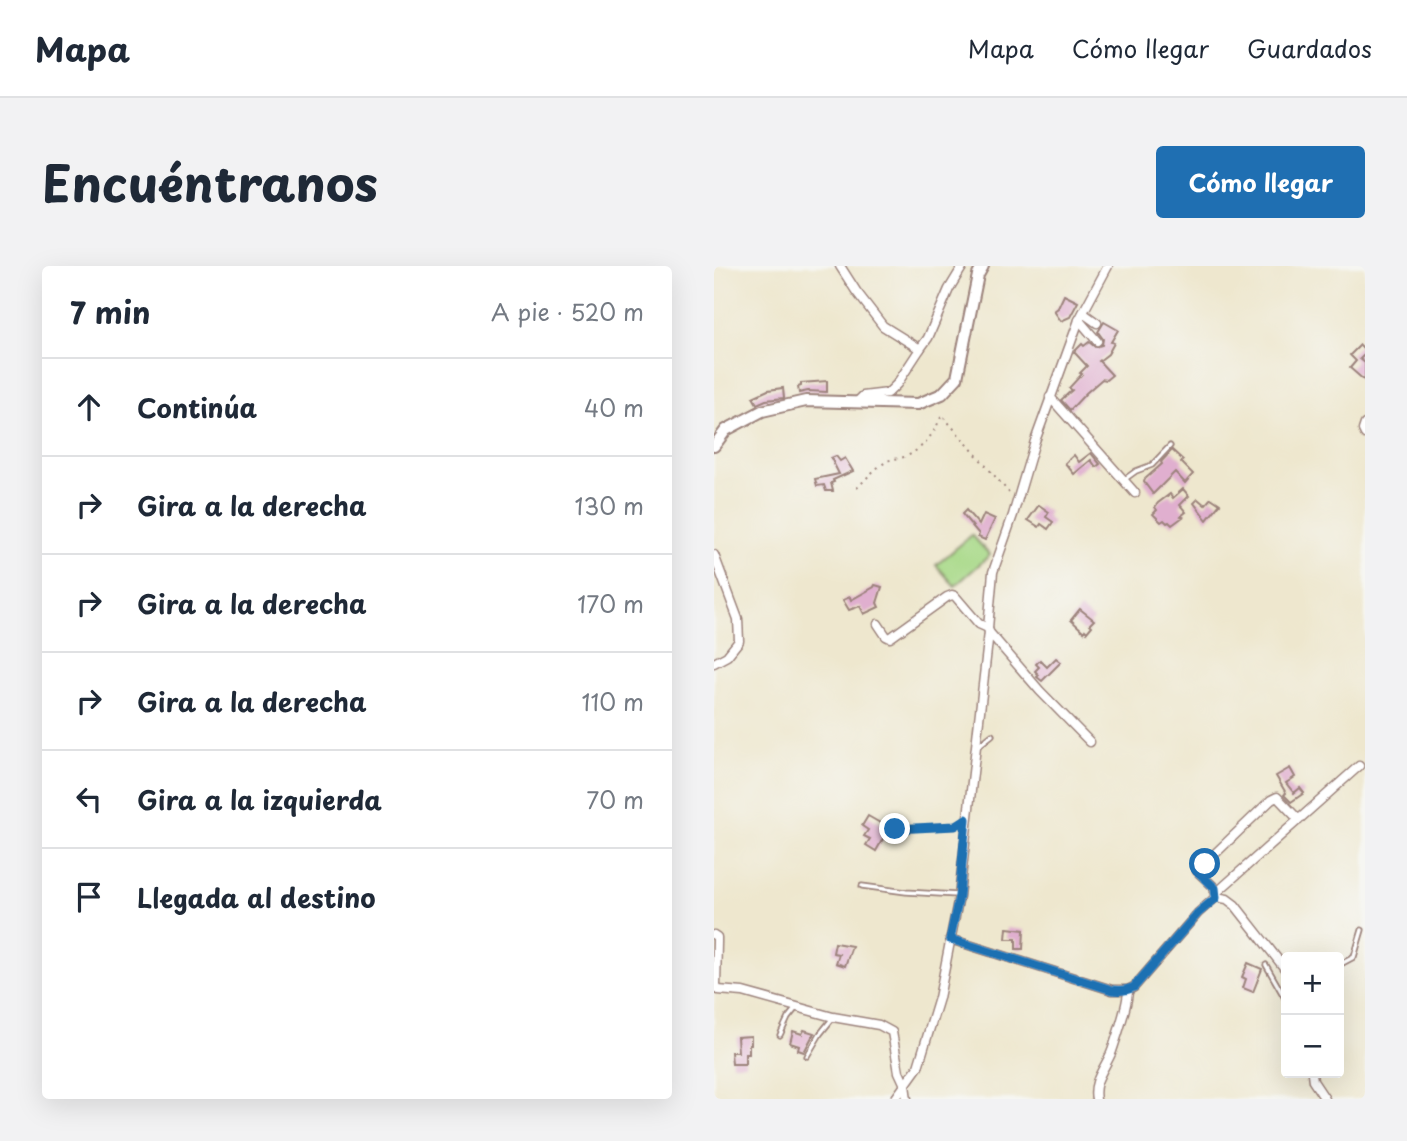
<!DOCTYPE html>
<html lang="es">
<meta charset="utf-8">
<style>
:root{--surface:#fff;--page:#f2f2f3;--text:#1f2937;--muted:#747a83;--line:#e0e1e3;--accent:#1f6fb2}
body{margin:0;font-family:"Playpen Sans",sans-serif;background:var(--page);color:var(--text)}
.controls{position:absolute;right:21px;bottom:21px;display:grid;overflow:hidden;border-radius:7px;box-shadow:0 7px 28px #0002}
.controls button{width:63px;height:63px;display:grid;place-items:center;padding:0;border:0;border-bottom:2px solid var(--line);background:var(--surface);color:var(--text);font:35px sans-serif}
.stop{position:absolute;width:21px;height:21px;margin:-16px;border:5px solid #1f6fb2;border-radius:50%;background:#fff}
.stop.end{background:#1f6fb2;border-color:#fff;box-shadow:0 2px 7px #0008}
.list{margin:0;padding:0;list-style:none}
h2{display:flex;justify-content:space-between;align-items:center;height:91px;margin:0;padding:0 28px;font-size:30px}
h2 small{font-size:23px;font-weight:400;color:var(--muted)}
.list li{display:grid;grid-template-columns:46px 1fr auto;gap:21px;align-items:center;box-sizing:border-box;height:98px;padding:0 28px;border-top:2px solid var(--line)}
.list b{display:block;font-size:26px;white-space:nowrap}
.list em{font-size:23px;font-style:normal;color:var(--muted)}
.icon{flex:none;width:38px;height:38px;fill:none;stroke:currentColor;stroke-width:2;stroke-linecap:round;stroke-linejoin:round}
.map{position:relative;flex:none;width:651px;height:833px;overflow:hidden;border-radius:7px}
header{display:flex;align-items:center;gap:42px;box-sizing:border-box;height:98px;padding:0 35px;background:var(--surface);border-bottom:2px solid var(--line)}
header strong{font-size:33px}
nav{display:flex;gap:38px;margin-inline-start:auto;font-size:24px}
.intro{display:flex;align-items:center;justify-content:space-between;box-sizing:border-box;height:168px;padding:0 42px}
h1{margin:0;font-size:49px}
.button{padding:18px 32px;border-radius:7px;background:var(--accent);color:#fff;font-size:24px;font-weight:700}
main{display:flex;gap:42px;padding:0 42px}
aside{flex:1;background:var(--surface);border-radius:7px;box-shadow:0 7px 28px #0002}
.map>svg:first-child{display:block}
</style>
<header>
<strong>Mapa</strong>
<nav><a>Mapa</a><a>Cómo llegar</a><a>Guardados</a></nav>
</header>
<div class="intro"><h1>Encuéntranos</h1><a class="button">Cómo llegar</a></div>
<main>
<aside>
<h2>7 min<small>A pie · 520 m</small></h2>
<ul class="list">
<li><svg class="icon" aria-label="ahead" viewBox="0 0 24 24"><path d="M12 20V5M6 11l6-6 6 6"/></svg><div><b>Continúa</b></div><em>40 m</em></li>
<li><svg class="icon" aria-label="right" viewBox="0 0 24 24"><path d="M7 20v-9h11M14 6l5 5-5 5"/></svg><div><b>Gira a la derecha</b></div><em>130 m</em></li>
<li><svg class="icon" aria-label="right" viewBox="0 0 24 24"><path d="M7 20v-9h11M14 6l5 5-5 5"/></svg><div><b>Gira a la derecha</b></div><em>170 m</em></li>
<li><svg class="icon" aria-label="right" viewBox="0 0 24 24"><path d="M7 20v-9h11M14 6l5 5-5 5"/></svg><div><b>Gira a la derecha</b></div><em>110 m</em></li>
<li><svg class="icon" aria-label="left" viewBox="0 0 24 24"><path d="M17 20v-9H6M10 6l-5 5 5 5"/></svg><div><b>Gira a la izquierda</b></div><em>70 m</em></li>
<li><svg class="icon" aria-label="arrive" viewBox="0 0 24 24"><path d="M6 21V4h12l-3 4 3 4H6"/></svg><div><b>Llegada al destino</b></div></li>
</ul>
</aside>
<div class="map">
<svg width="651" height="833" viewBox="0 0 651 833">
<rect width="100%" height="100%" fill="#f6f6f2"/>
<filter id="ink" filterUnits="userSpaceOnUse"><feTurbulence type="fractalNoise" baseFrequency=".0143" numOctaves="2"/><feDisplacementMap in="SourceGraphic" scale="14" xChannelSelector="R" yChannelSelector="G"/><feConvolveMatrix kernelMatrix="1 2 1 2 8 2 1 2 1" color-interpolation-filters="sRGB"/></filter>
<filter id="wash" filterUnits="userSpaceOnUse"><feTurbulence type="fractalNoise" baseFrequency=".00686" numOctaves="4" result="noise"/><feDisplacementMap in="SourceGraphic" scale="28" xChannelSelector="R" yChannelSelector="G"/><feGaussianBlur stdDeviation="1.57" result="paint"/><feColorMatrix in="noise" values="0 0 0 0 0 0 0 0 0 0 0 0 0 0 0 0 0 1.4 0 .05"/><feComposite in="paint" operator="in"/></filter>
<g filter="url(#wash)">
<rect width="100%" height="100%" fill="#eee7ce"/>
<path fill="#a8d988" stroke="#797c5a" stroke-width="2" d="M258,269L276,289L241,320L222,299Z"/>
<g id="blocks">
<g fill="#e0afcf">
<path d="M350,29L364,36L356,51L347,55L340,45L344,42Z"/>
<path d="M390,56L404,64L397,76L400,77L394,88L385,95L398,109L392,114L388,113L372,127L356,144L347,134L358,124L355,122L368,108L366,107L373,100L360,86L368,78L370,80L375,76L381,81L388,79L389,73L384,66Z"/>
<path d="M646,79L651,84V88L646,93L651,97V115L636,102L642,95L636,89Z"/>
<path d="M113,115V126L94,125L85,127L84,121L87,120V117Z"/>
<path d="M69,122L70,132L52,134L43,138L39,131L54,124Z"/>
<path d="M458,184L469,194L467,196L479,208L471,217L461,206L439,228L430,216L431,213L448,198L447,196Z"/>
<path d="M377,187L386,198L382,201L377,194L360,208L351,197L360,189L365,196Z"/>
<path d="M122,190L126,195L131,192L139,205L119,214L120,216L117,217L119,225H112L110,219L103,220L101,213L125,208L117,192Z"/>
<path d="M469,223L475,230L466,239L472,246L467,250L469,251L458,259L455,256L453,257L450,254L447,256L439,248L443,244L441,241L444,237L456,228L459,232Z"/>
<path d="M497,232L506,238L493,254L480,237L484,233L491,239Z"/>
<path d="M325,239L335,246L332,251L339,256L334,263L327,258L325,261L314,254Z"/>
<path d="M252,244L265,259L270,248L281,253L271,274L264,271L265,268L248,248Z"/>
<path d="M161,319L168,321L163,337L165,341L150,348L146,340L135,344L129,334L136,331L137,334L160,321Z"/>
<path d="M366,343L380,354L376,358L378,360L373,366L371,364L370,366L357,354Z"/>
<path d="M342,392L347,396L328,415L323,411L325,409L321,405L325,401L322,398L326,394L333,401Z"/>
<path d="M576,502L581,511L572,517L580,527L586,522L590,527L577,536L570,529L572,527L562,510Z"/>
<path d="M154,550L175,562L162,585L152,579L156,573L150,570L154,564L148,560Z"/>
<path d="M293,662L310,664L309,683H302V673H292Z"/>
<path d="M121,677L138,680L131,700L122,697L125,688L119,687Z"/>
<path d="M534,697L548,703L539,726L529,722L532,713L528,711Z"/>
<path d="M90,764L100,767L90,786L84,784L85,780L76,777L79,765L88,768Z"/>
<path d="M37,770V779H35V788H31V798H18L17,786H24L23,771Z"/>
</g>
</g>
</g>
<g filter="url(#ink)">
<use href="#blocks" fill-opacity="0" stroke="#9c837c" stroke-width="2"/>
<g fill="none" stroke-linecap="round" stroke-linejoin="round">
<defs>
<g id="service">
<path d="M411,213L422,205L438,199L456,180"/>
<path d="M264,480L278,469"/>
<path d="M181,563L241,560L252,553"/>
<path d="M148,620L192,626L243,629"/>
<path d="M552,699L572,734"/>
<path d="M625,699L640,691L648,664"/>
<path d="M66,769L74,752L82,742"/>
<path d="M93,790L106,768L118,753"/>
</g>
<g id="minor">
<path d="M126,0L142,25L169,60L206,83L183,118L174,127L149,130L143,136"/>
<path d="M369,47L383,57"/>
<path d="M365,54L383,75"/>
<path d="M206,83L214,72L235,23L249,0"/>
<path d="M336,131L421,227"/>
<path d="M651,158L649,164L651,168"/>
<path d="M0,289L24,353L25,375L13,390L0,397"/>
<path d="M164,358L172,370L176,372L233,331L238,329L241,330L265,358L274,362"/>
<path d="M275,366L326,425L376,476"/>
<path d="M501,628V622L483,605L557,534L563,531L585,554"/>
<path d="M502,631L501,628L645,500"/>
<path d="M0,669L3,671V676L2,720L4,724L29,726L119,751L165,759L178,766L185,806L191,819L193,833"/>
<path d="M236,673L398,724H414L420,721L484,647L502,631L513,633L521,639L572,704"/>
<path d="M598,807L599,815L611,833"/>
<path d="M181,833L204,801L225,732L245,630L275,366L274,362L279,306L299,249L321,175L365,54L394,0"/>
<path d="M382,833C378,815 392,801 398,785C403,770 414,739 414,724"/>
</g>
<path id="secondary" d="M0,180L12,164L48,145L92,135L204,138L228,128L243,112L264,9L269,0"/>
</defs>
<use href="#service" stroke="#9c837c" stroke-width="7"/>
<use href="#minor" stroke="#9c837c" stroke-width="11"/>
<use href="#secondary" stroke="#9c837c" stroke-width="14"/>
<path stroke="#9c837c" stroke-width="2" stroke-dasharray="2 5" stroke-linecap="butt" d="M143,222C152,213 161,202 172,196C178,192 186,193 193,190C211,181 220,167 228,149L298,230"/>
<use href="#service" stroke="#fff" stroke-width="3.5"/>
<use href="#minor" stroke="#fff" stroke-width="8"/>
<use href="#secondary" stroke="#fff" stroke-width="10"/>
</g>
</g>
<g fill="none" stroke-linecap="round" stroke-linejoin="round" filter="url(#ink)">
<path stroke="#1f6fb2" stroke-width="9" d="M181,563L241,560L252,553L245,630L236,673L398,724C406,725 412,725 420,721L484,647L502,632L501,622L483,605L491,598"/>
</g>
</svg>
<div class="controls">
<button>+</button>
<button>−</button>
</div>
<div class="stop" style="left:491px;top:598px"></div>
<div class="stop end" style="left:181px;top:563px"></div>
</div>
</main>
